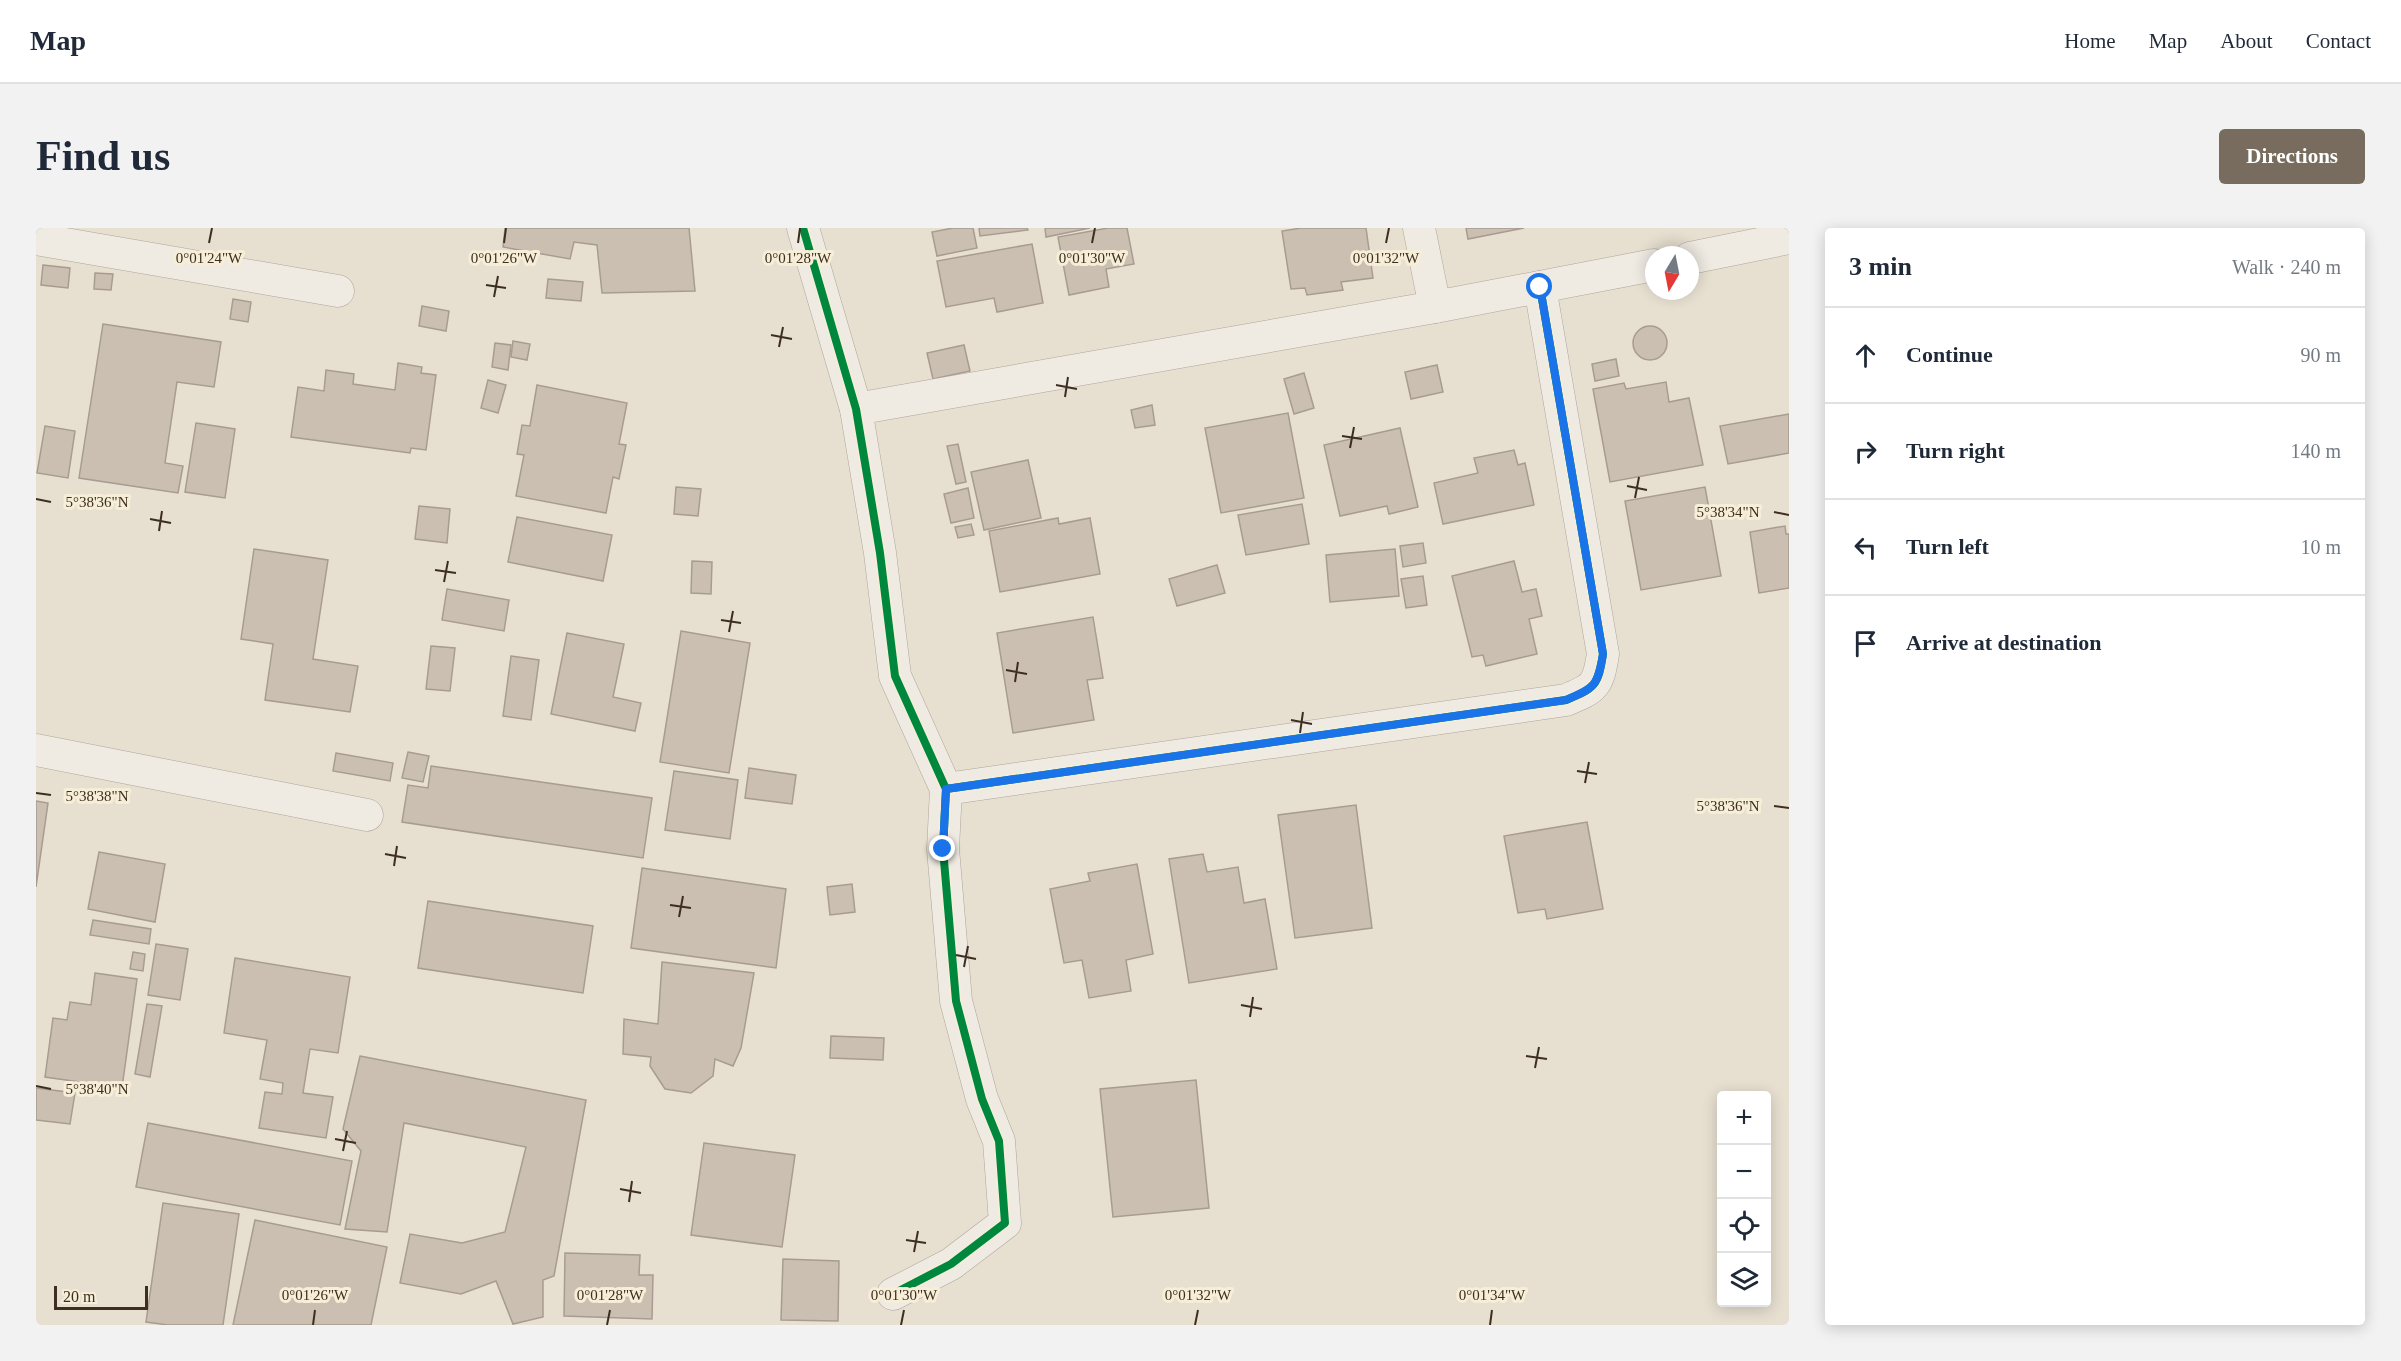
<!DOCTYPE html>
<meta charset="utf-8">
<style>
:root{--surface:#fff;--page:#f2f2f3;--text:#1f2937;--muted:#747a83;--line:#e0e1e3;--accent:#786c5e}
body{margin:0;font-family:Georgia,serif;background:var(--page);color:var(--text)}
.controls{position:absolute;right:18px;bottom:18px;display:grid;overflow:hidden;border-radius:6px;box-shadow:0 3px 15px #0003}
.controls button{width:54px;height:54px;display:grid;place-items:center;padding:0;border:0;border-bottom:2px solid var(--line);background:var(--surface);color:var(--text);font:30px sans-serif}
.compass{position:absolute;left:1609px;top:18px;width:54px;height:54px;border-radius:50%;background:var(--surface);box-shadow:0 3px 15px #0003;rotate:190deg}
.scale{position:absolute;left:18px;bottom:15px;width:94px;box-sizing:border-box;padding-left:6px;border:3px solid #3d2e20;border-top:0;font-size:16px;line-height:21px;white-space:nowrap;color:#3d2e20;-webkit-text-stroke:4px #f7eed8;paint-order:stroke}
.stop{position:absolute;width:18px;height:18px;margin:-14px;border:4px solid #1a73e8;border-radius:50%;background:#fff}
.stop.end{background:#1a73e8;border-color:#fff;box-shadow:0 2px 6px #0008}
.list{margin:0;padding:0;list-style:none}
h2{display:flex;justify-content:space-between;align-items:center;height:78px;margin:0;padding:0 24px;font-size:26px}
h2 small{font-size:20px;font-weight:400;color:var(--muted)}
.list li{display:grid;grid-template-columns:39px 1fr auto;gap:18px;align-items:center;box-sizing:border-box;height:96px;padding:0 24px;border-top:2px solid var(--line)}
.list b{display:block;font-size:22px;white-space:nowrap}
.list em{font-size:20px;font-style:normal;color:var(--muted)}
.icon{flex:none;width:33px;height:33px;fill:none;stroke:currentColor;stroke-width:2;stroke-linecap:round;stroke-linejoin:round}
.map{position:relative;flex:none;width:1753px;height:1097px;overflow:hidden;border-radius:6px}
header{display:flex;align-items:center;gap:36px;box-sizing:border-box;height:84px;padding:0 30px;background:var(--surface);border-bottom:2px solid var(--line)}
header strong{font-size:28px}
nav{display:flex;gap:33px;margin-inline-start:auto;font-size:21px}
.intro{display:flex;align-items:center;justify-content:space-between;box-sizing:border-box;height:144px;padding:0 36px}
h1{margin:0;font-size:42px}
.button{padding:15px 27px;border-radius:6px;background:var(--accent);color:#fff;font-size:21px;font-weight:700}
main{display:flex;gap:36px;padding:0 36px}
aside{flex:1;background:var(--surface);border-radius:6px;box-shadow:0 3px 15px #0003}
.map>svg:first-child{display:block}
</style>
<header>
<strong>Map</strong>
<nav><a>Home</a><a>Map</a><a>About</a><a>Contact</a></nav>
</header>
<div class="intro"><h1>Find us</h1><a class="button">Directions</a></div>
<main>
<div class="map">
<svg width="1753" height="1097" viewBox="0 0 1753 1097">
<rect width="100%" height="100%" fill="#e7e0d1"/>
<g fill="#cbbfb2" stroke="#a89c90" stroke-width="1.5">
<path d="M469,0H653L659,63L566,65L561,17L538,14L534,31L467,19Z"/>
<path d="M917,0H937L941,20L901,28L896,4Z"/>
<path d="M943,0H991L992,2L944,8Z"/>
<path d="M1009,0H1054L1010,9Z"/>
<path d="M1072,0H1091L1098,36L1070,41L1073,59L1033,67L1022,9Z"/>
<path d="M1265,0H1330L1337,50L1305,54L1307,62L1271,67L1269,60L1255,61L1246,3Z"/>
<path d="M1430,0H1488L1432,11Z"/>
<path d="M996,16L1007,75L961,84L958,70L910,79L901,33Z"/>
<path d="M7,37L34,40L32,60L5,57Z"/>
<path d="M59,45L77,46L75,62L58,61Z"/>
<path d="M512,51L547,54L545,73L510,70Z"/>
<path d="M197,71L215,74L212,94L194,91Z"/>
<path d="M386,78L413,83L410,103L383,98Z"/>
<path d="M67,96L185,114L178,159L141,154L129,235L147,238L142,265L43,250Z"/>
<circle cx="1614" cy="115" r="17"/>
<path d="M477,113L494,116L491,132L475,129Z"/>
<path d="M459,115L475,117L472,142L456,139Z"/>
<path d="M928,117L934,143L897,151L891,125Z"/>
<path d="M1580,131L1583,148L1559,153L1556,136Z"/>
<path d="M362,135L386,139L385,145L400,147L390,222L375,220L374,225L255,209L262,159L288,163L290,142L318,146L317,156L359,162Z"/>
<path d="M1401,137L1407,164L1375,171L1369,144Z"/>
<path d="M1268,145L1278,180L1258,186L1248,151Z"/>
<path d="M452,152L470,157L462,185L445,180Z"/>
<path d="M1630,154L1633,174L1653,170L1667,237L1574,254L1557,161L1588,155L1590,161Z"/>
<path d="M501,157L591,175L583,216L590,217L583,251L577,249L570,285L480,268L488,227L481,226L486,197L494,198Z"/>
<path d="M1116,177L1119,197L1099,200L1095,182Z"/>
<path d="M1252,185L1268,270L1185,285L1169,200Z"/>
<path d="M1753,186V225L1692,236L1684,198Z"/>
<path d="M160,195L199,201L189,270L149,264Z"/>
<path d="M9,198L39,203L32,250L1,245Z"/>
<path d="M1364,200L1382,279L1353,286L1351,278L1304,288L1288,217Z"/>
<path d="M922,216L930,254L920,256L911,218Z"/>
<path d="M1478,222L1482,237L1489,235L1498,277L1407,296L1398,255L1442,245L1438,230Z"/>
<path d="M992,232L1005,290L948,302L935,244Z"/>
<path d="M640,259L665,261L662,288L638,286Z"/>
<path d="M1669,259L1685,348L1605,362L1589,273Z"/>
<path d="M932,260L938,290L915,295L908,266Z"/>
<path d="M1266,276L1273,316L1210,327L1202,287Z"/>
<path d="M383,278L414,281L411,315L379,311Z"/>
<path d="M481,289L576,307L567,353L472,334Z"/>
<path d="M1022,290L1023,296L1054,290L1064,346L964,364L953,303Z"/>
<path d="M935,296L938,307L922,310L919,299Z"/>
<path d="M1749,298L1750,306H1753V360L1723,365L1714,304Z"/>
<path d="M1387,315L1390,335L1367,339L1364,318Z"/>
<path d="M218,321L292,332L277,431L322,438L314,484L229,472L237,416L205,411Z"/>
<path d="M1359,321L1363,368L1294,374L1290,327Z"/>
<path d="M656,333L676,334L675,366L655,365Z"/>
<path d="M1478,333L1486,364L1500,361L1506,388L1493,391L1501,426L1450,438L1447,427L1436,429L1416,348Z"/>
<path d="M1181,337L1189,365L1141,378L1133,351Z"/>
<path d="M1387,348L1391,377L1370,380L1365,351Z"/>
<path d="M411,361L473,372L468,403L406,392Z"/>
<path d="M1057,389L1067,450L1051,452L1058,492L977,505L961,405Z"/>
<path d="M645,403L714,415L693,545L624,534Z"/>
<path d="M531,405L588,416L577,469L605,475L599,503L515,486Z"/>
<path d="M395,418L419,420L414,463L390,461Z"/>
<path d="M475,428L503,432L495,492L467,488Z"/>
<path d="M372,524L393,528L387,554L366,550Z"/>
<path d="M300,525L357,535L354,553L297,543Z"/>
<path d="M395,538L616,570L607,630L366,594L372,557L392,560Z"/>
<path d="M713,540L760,547L756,576L709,570Z"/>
<path d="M638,543L702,552L694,611L629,602Z"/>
<path d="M0,573L12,575L0,659Z"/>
<path d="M1320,577L1336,700L1259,710L1242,587Z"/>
<path d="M1551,594L1567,681L1511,691L1509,681L1482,685L1468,608Z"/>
<path d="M63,624L129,636L119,694L52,681Z"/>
<path d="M1167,626L1171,644L1202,639L1208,675L1229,671L1241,741L1153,755L1133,631Z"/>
<path d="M1101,636L1117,726L1090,732L1095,763L1053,770L1046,732L1028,735L1014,661L1054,653L1052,645Z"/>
<path d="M606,640L750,661L740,740L595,720Z"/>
<path d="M816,656L819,684L794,687L791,659Z"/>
<path d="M392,673L557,698L547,765L382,740Z"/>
<path d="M57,692L115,701L113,716L54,707Z"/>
<path d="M120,716L152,721L144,772L112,767Z"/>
<path d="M97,724L109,726L107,743L94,741Z"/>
<path d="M199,730L314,749L302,825L274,821L267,865L297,869L290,910L223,900L229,864L246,866L247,855L224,851L231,812L188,805Z"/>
<path d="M626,734L718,745L705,820L697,838L679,831L677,848L655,865L629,861L614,838L615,829L587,826L588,791L622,796Z"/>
<path d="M59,745L101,751L86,860L9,849L17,790L31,792L34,774L55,777Z"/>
<path d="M111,776L126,778L114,849L99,846Z"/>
<path d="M795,808L848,810L847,832L794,830Z"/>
<path d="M324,828L550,872L518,1048L507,1052V1089L477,1096L460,1053L425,1066L364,1055L374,1006L426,1015L469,1004L490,919L368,895L351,1004L309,1001L325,923L307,901Z"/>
<path d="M1160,852L1173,980L1077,989L1064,861Z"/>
<path d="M0,860L39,865L34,896L0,892Z"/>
<path d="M112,895L316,933L304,997L100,959Z"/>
<path d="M668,915L759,927L746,1019L655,1007Z"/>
<path d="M127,975L203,986L187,1097H132L110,1094Z"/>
<path d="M219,992L351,1019L335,1097H197Z"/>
<path d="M529,1025L604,1027L603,1047H617L616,1091L528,1088Z"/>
<path d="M747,1031L803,1033L802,1093L745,1092Z"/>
</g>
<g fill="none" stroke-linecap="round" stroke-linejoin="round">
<defs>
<g id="minor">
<path d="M767,0L820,181L844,325L859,448L910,561L907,621L920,773L946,871L963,913L969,995L915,1036L857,1066"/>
<path d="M0,11L302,63"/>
<path d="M1654,30L1753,10"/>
<path d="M1399,79L1618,37"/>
<path d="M820,181L1399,79L1383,0"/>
<path d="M0,522L331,587"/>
<path d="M910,561L1530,472C1559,460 1562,458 1567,426L1504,59"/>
</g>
</defs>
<use href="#minor" stroke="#ada599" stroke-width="33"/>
<use href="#minor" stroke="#efebe3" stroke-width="32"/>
<defs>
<g id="cycleway">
<path d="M767,0L820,181L844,325L859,448L910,561L907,621L920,773L946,871L963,913L969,995L915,1036L857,1066"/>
<path d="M910,561L1530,472C1559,460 1562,458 1567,426L1504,59"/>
</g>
</defs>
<use href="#cycleway" stroke="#f7eed8" stroke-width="11"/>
<use href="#cycleway" stroke="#00873e" stroke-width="8"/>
</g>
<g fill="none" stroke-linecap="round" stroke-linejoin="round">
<path stroke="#1a73e8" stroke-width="8" d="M907,621L910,561L1530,472C1559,460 1562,457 1567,426L1504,59"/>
</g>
<path fill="none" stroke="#3d2e20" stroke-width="2" d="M173,15L176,0M468,15L470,0M762,15L764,0M1056,15L1059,0M1350,15L1353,0M450,57L470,60M458,69L462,48M735,107L756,111M743,119L747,99M1020,157L1041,161M1029,169L1032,149M1306,208L1326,211M1314,220L1318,199M1591,258L1611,262M1599,270L1603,249M0,271L15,274M1738,284L1753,287M114,291L135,295M123,303L126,283M399,342L420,345M408,354L412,333M685,392L705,395M693,404L697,383M970,442L991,446M979,454L982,434M1255,492L1276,496M1264,505L1267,484M1541,543L1561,546M1549,555L1553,534M0,565L15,567M1738,578L1753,580M349,626L370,630M358,638L361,618M634,677L655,680M643,689L647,668M920,727L940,731M928,739L932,718M1205,777L1226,781M1214,789L1217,769M1490,828L1511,831M1499,840L1503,819M0,858L15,861M299,911L320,915M307,923L311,903M584,961L605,965M593,974L596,953M870,1012L890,1015M878,1024L882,1003M277,1097L279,1082M571,1097L574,1082M865,1097L868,1082M1159,1097L1162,1082M1454,1097L1456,1082"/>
<g font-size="15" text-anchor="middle" fill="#3d2e20" stroke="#f7eed8" stroke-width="6" stroke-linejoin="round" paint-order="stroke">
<text x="173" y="35">0°01'24"W</text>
<text x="468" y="35">0°01'26"W</text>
<text x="762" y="35">0°01'28"W</text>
<text x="1056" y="35">0°01'30"W</text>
<text x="1350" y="35">0°01'32"W</text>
<text x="61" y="279">5°38'36"N</text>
<text x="1692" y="289">5°38'34"N</text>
<text x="61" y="573">5°38'38"N</text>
<text x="1692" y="583">5°38'36"N</text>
<text x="61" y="866">5°38'40"N</text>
<text x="279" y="1072">0°01'26"W</text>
<text x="574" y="1072">0°01'28"W</text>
<text x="868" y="1072">0°01'30"W</text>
<text x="1162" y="1072">0°01'32"W</text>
<text x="1456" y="1072">0°01'34"W</text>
</g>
</svg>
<div class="controls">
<button>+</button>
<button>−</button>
<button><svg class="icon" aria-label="locate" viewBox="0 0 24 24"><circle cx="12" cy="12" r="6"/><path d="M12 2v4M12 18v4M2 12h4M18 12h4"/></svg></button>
<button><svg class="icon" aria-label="layers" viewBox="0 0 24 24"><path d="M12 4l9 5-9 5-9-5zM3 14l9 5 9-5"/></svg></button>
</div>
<svg class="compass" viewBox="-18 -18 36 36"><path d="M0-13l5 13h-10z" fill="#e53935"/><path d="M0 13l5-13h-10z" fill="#747a83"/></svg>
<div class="scale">20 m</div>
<div class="stop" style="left:1504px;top:59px"></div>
<div class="stop end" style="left:907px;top:621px"></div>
</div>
<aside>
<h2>3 min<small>Walk · 240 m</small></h2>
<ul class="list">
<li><svg class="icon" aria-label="ahead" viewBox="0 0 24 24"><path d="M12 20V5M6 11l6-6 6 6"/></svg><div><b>Continue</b></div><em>90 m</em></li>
<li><svg class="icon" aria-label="right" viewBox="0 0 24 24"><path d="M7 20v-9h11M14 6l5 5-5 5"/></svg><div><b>Turn right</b></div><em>140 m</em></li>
<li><svg class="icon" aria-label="left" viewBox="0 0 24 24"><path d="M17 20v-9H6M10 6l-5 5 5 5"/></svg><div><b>Turn left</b></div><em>10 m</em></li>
<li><svg class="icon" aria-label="arrive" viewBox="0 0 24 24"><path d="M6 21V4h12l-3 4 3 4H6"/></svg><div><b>Arrive at destination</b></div></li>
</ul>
</aside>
</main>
